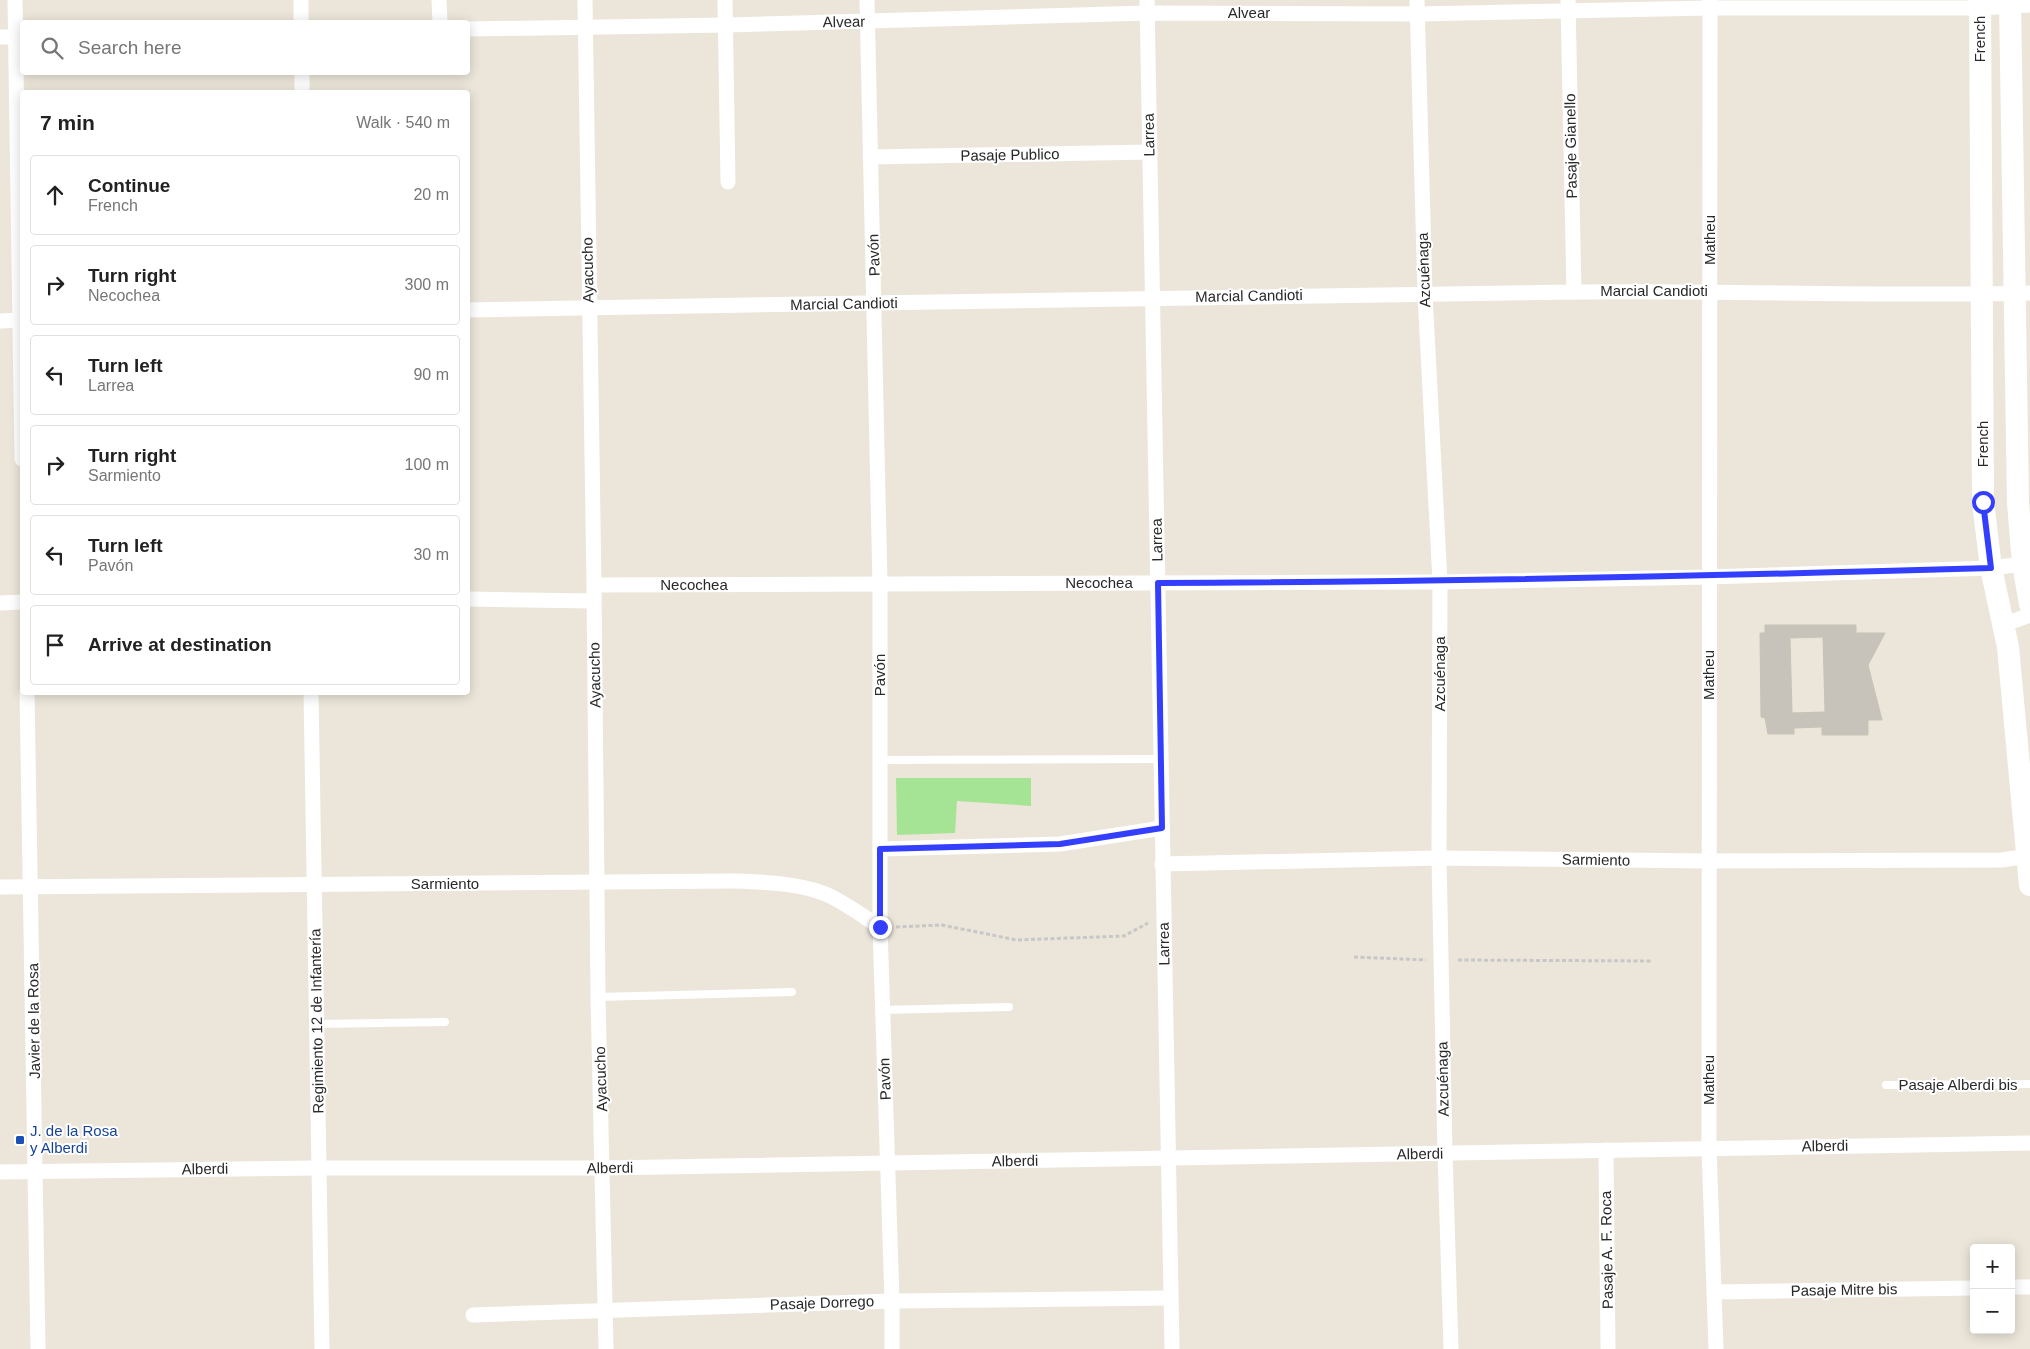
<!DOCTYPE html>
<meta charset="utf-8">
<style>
:root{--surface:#fff;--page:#f6f6f6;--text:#222;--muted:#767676;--line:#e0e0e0}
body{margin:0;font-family:Helvetica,sans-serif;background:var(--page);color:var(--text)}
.controls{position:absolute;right:15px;bottom:15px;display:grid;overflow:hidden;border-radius:5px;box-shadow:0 2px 12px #0003}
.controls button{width:45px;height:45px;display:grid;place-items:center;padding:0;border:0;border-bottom:1px solid var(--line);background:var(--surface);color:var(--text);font:25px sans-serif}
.stop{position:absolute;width:15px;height:15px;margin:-11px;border:4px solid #343ffe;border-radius:50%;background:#fff}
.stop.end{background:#343ffe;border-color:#fff;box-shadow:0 1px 5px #0008}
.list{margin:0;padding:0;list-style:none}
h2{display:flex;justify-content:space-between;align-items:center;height:65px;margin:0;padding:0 20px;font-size:21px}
h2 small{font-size:16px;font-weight:400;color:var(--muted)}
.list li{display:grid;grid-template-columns:32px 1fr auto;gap:15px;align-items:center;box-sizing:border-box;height:80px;margin:0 10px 10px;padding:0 10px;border:1px solid var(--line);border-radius:5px}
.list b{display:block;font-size:19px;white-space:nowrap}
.list p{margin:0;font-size:16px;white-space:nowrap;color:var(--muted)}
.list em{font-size:16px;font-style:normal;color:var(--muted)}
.icon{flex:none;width:28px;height:28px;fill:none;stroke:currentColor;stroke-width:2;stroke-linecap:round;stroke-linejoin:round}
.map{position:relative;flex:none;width:2030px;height:1349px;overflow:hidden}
.search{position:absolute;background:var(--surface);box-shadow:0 2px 12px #0003;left:20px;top:20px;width:450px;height:55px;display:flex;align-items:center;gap:12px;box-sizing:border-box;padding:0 18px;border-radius:5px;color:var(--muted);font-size:19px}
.panel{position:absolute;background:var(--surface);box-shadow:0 2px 12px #0003;left:20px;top:90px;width:450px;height:605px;border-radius:5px}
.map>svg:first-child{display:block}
</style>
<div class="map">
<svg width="2030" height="1349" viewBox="0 0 2030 1349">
<rect width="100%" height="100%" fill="#ece6da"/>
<path fill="#a5e494" d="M896,778H1031V806L957,801L955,833L897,835Z"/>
<path fill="#c7c3ba" stroke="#c7c3b4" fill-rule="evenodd" d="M1765,625H1856V633H1885L1868,665L1882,720H1868V735H1822V727L1794,728V734H1768L1765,718L1761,717L1760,633H1765ZM1823,637L1825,712L1792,713L1790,638Z"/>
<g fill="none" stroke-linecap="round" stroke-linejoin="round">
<g stroke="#c7c7c7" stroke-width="3" stroke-dasharray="4 2.5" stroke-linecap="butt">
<path d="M896,927L942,925L1017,940L1124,936L1148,923"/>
<path d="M1354,957L1426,960"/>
<path d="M1458,960L1653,961"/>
</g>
<g stroke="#fff" stroke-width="8">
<path d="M880,760L1160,759"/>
<path d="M598,997L792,992"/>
<path d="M883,1010L1009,1007"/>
<path d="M317,1024L445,1022"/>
<path d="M1886,1085L2030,1084"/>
</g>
<g stroke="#fff" stroke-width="15">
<path d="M15,0L22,459"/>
<path d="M301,0V22"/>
<path d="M439,0L440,22"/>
<path d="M585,0L594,585L598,997L606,1349"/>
<path d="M725,0L728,182"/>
<path d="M867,0L880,584V927L892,1301V1349"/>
<path d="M1147,0L1172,1349"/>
<path d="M1417,0L1425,294L1440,582L1439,858L1445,1153L1451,1349"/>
<path d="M1710,0L1709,1148L1716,1349"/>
<path d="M1568,1L1574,292"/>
<path d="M468,29L726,25L1147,13L1417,14L1710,8H1980L2030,5"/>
<path d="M0,37H22"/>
<path d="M302,72V92"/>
<path d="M870,157L1150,152"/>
<path d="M468,310C837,304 1206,296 1575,292C1726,290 1878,297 2030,293"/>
<path d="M0,321L22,320"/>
<path d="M594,585L1440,582L1708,577L1991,568L2023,564"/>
<path d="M468,599L594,601"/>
<path d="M0,603L22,602"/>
<path d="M2005,624L2030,615"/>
<path d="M27,692L38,1349"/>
<path d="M311,692L322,1349"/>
<path d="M880,849L1060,844L1162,828"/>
<path d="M1162,864L1439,858L1709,861L2001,860L2030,856"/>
<path d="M0,887L734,881C764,882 795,883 823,893C840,899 864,917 880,927"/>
<path d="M1606,1150L1608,1349"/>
<path d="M0,1172L320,1168H603L2030,1143"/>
<path d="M2011,1287H2030"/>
<path d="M1714,1292L1974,1288"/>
<path d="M473,1315L892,1301L1171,1298"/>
</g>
<g stroke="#fff" stroke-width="22">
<path d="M1980,0L1983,502L1991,568L2008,647L2030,885"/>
<path d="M2010,0L2018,503L2023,564L2030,604"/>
</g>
</g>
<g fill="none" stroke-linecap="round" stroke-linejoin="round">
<path stroke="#343ffe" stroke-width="6" d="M880,927V849L1060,844L1162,828L1158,583C1436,582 1713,576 1991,568L1983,502"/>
</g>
<rect fill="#1a4fb4" stroke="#fff" stroke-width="2" x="15" y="1135" width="10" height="10" rx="2.5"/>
<g text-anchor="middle" stroke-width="4" stroke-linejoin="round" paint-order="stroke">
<g font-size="15" fill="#292929" stroke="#fff">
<text x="1249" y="18">Alvear</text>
<text transform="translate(844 22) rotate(-1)" y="5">Alvear</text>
<text transform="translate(1980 39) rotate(-90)" y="5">French</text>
<text transform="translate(1149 135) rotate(-91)" y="5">Larrea</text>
<text transform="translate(1571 146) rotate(-91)" y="5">Pasaje Gianello</text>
<text transform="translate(1010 155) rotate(-1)" y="5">Pasaje Publico</text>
<text transform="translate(1710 240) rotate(-90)" y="5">Matheu</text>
<text transform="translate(874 255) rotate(-92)" y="5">Pavón</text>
<text transform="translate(588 270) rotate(-91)" y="5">Ayacucho</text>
<text transform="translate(1424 270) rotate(-92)" y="5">Azcuénaga</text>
<text x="1654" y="296">Marcial Candioti</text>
<text transform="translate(1249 296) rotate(-1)" y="5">Marcial Candioti</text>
<text transform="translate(844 304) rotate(-1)" y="5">Marcial Candioti</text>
<text transform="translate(1983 444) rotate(-90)" y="5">French</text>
<text transform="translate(1157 540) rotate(-91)" y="5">Larrea</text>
<text x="1099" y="588">Necochea</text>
<text x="694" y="590">Necochea</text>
<text transform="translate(1440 674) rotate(-90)" y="5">Azcuénaga</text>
<text transform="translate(595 675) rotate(-91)" y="5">Ayacucho</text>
<text transform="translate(880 675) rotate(-90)" y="5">Pavón</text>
<text transform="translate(1709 675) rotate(-90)" y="5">Matheu</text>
<text transform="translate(1596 860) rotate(1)" y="5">Sarmiento</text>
<text x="445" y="889">Sarmiento</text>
<text transform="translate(1164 944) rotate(-91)" y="5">Larrea</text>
<text transform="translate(34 1021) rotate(-91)" y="5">Javier de la Rosa</text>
<text transform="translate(317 1021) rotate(-91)" y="5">Regimiento 12 de Infantería</text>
<text transform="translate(601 1079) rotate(-92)" y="5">Ayacucho</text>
<text transform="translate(885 1079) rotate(-92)" y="5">Pavón</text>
<text transform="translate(1443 1079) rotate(-91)" y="5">Azcuénaga</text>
<text transform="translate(1709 1080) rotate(-90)" y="5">Matheu</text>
<text x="1958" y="1090">Pasaje Alberdi bis</text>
<text transform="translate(1825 1146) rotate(-1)" y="5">Alberdi</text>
<text transform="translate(1420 1154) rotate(-1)" y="5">Alberdi</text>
<text transform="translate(1015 1161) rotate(-1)" y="5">Alberdi</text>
<text transform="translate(610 1168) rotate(-1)" y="5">Alberdi</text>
<text transform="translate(205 1169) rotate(-1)" y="5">Alberdi</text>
<text transform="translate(1607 1250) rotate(-91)" y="5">Pasaje A. F. Roca</text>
<text transform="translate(1844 1290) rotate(-1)" y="5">Pasaje Mitre bis</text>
<text transform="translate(822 1303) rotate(-2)" y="5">Pasaje Dorrego</text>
</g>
<g font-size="15" fill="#164399" stroke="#fff" text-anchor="start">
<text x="30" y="1136">J. de la Rosa<tspan x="30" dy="17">y Alberdi</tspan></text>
</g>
</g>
</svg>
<div class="controls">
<button>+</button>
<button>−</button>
</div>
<div class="stop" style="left:1983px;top:502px"></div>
<div class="stop end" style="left:880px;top:927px"></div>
<div class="search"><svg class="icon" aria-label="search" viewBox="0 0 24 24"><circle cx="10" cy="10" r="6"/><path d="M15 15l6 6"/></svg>Search here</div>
<section class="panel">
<h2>7 min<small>Walk · 540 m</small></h2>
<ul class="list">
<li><svg class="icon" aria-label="ahead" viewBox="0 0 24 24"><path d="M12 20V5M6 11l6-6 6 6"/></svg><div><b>Continue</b><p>French</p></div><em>20 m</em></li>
<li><svg class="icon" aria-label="right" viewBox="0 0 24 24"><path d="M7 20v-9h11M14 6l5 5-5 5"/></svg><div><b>Turn right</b><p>Necochea</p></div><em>300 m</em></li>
<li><svg class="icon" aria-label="left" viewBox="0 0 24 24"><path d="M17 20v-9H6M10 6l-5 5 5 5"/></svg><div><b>Turn left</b><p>Larrea</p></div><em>90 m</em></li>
<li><svg class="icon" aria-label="right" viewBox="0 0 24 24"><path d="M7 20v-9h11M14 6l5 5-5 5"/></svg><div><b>Turn right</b><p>Sarmiento</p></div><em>100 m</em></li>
<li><svg class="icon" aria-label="left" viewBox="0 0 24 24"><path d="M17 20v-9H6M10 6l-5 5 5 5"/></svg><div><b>Turn left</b><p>Pavón</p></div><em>30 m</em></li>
<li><svg class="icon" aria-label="arrive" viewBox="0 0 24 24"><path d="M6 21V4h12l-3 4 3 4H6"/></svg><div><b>Arrive at destination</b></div></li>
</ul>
</section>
</div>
